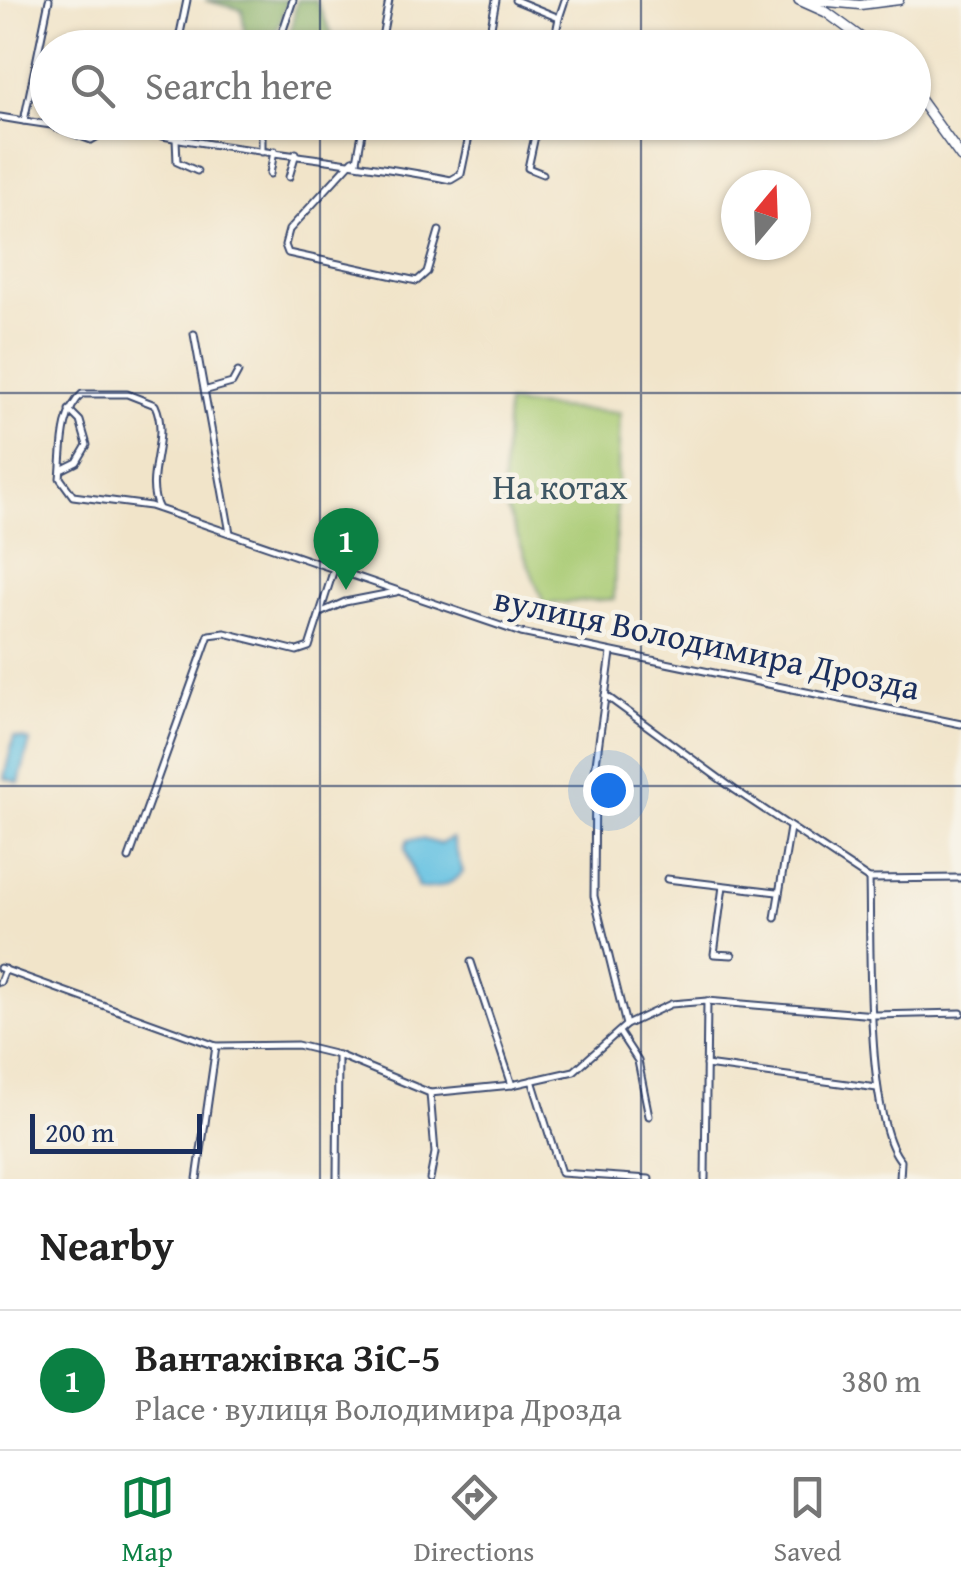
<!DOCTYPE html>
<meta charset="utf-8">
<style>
:root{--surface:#fff;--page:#f2f2f2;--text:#222;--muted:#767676;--line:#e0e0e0;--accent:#0b8043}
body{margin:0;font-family:"Gentium Book Plus",serif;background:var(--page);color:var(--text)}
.compass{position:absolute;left:721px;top:170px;width:90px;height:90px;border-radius:50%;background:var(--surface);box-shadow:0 2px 8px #0004;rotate:19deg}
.scale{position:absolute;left:30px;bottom:25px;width:172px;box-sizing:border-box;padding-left:10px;border:5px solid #1b2f5e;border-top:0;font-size:28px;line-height:35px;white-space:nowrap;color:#1b2f5e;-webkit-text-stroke:8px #f7f3e8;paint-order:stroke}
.you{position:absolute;left:608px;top:790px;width:35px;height:35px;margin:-25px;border:8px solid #fff;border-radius:50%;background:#1a73e8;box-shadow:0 0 0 15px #1a73e833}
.badge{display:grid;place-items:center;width:65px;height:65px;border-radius:50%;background:var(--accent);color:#fff;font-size:32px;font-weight:700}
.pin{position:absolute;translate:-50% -82px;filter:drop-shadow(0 2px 5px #0008)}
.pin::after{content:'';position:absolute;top:52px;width:35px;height:30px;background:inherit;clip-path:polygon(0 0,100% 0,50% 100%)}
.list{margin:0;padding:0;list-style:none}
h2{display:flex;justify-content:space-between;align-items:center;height:130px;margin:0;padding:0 40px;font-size:42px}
h2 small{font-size:32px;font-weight:400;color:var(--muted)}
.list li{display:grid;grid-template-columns:65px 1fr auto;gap:30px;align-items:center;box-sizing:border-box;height:140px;padding:0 40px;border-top:2px solid var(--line)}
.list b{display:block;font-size:38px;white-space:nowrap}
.list p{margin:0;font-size:32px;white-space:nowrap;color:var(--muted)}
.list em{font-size:32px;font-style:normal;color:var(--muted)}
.icon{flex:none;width:55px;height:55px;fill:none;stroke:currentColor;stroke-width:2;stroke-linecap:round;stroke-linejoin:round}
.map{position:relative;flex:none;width:961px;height:1179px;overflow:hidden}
.search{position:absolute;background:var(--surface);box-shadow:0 2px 8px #0004;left:30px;right:30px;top:30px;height:110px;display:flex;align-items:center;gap:25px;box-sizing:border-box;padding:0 35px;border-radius:55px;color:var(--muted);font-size:38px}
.sheet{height:270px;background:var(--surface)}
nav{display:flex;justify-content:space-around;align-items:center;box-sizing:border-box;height:140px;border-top:2px solid var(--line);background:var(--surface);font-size:28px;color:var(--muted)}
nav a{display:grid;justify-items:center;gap:5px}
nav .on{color:var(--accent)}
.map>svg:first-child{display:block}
</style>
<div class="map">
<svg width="961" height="1179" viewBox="0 0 961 1179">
<rect width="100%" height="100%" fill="#f7f3e8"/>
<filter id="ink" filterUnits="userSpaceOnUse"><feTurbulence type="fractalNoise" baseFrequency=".01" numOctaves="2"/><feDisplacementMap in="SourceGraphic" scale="20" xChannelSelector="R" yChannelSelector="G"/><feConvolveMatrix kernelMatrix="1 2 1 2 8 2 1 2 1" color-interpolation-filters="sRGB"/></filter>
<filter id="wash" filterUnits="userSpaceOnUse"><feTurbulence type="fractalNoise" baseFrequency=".0048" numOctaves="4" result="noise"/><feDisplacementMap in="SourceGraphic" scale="40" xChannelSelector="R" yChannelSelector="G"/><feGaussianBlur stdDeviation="2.25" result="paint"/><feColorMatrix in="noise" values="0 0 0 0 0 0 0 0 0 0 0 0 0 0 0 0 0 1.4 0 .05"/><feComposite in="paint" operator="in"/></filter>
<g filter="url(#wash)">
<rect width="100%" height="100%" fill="#f1e4c9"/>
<path fill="#a9cb73" stroke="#627d68" stroke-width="2.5" d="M507,404L620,413L614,599L544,604L502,498Z"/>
<g fill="#86af65" stroke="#506f62" stroke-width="2.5">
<path d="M205,0H288L277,31L245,37L242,10Z"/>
<path d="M297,0H316L338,47H287Z"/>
</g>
<g fill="#63c1e2" stroke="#3f78a0" stroke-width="2.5">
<path d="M14,737L30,741L19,783L4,778Z"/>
<path d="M452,838L463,872C453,885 433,890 418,888L405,848L408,840L422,839L440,844Z"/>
</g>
</g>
<g filter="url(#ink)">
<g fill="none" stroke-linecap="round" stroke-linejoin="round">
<defs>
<g id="street">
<path d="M515,0L559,18L565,0"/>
<path d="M91,43L107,48"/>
<path d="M177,48L187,0"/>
<path d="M277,48L293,0"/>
<path d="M380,48L389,0"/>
<path d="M487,48L496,0"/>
<path d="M553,48L559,18"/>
<path d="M0,117L24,121L49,0"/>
<path d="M24,121L51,125L91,140L112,128L127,129C235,152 343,158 451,180L461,174L472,122"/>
<path d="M538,122L528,168L543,174"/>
<path d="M176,139L177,162L197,171"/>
<path d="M262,152V122"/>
<path d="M353,160L289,230L285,245L288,253L417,281L427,272L439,231"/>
<path d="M357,161L364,122"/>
<path d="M270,174L274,151"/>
<path d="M289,177L296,153"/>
<path d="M194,334L230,533"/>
<path d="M207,390L232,383L238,372"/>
<path d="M63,469L77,462L87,445L80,421L69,410"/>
<path d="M159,509C142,477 171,439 155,405L127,394H82C60,414 63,450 60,478L73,496L150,506L159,509L521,633L961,724"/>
<path d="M322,612L345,602L396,592"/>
<path d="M611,653L595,771L594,896L626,1025"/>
<path d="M605,695L735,790L869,879L961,878"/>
<path d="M129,858L209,635L225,633L297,651L309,647L334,569"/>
<path d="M667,879L777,892"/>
<path d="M869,879C871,940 865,1119 901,1161L900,1179"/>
<path d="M723,886L714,954L732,955"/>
<path d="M775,918L790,828"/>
<path d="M471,962L512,1085"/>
<path d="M0,968L216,1046L297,1045L338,1055L430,1093L512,1085L574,1071L626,1025L671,1004L707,1001L875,1015L961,1013"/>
<path d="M0,982L5,969"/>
<path d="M619,1032L638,1061L649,1116"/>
<path d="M706,1065L877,1088"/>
<path d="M532,1080L561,1173L649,1179"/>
<path d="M430,1093L435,1153L430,1179"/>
<path d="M197,1179L216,1046"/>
<path d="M337,1179L338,1055"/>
<path d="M705,1179L707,1001"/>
</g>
<path id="secondary" d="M807,0L860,5L899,0"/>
<g id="primary">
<path d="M799,0L826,12L875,48"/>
<path d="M914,92L961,157"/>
</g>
</defs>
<use href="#street" stroke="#3b4a6e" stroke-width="9"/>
<use href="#secondary" stroke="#3b4a6e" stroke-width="11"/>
<use href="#primary" stroke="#3b4a6e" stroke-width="12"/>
<use href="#street" stroke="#fff" stroke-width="5"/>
<use href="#secondary" stroke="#fff" stroke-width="8"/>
<use href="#primary" stroke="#fff" stroke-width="9"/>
</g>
</g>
<path fill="none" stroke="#1b2f5e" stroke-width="2.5" stroke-opacity="0.55" d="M320,0V48M641,0V48M320,122V1179M641,122V1179M0,393H961M0,786H961"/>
<g text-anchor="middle" stroke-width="9" stroke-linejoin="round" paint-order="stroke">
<g font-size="35" fill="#3e5663" stroke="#f7f3e8">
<text x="560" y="499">На котах</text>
</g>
<g font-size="35" fill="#1b2f5e" stroke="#f7f3e8">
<text transform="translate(707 643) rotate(12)" y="12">вулиця Володимира Дрозда</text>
</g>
</g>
</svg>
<svg class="compass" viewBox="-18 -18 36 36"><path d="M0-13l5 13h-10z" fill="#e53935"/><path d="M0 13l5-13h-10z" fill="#767676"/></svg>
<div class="scale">200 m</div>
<div class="you"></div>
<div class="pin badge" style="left:346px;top:590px">1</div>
<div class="search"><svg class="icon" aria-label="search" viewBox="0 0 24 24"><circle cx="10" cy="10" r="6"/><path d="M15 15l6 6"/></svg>Search here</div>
</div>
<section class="sheet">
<h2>Nearby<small></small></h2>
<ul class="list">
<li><span class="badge">1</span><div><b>Вантажівка ЗіС-5</b><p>Place · вулиця Володимира Дрозда</p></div><em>380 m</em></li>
</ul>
</section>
<nav>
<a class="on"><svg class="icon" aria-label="map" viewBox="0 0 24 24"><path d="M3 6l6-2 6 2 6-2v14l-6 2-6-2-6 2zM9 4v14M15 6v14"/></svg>Map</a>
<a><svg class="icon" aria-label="directions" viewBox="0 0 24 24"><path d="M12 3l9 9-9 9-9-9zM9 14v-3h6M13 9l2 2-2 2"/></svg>Directions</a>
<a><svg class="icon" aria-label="saved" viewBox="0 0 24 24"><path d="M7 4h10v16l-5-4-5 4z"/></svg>Saved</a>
</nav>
